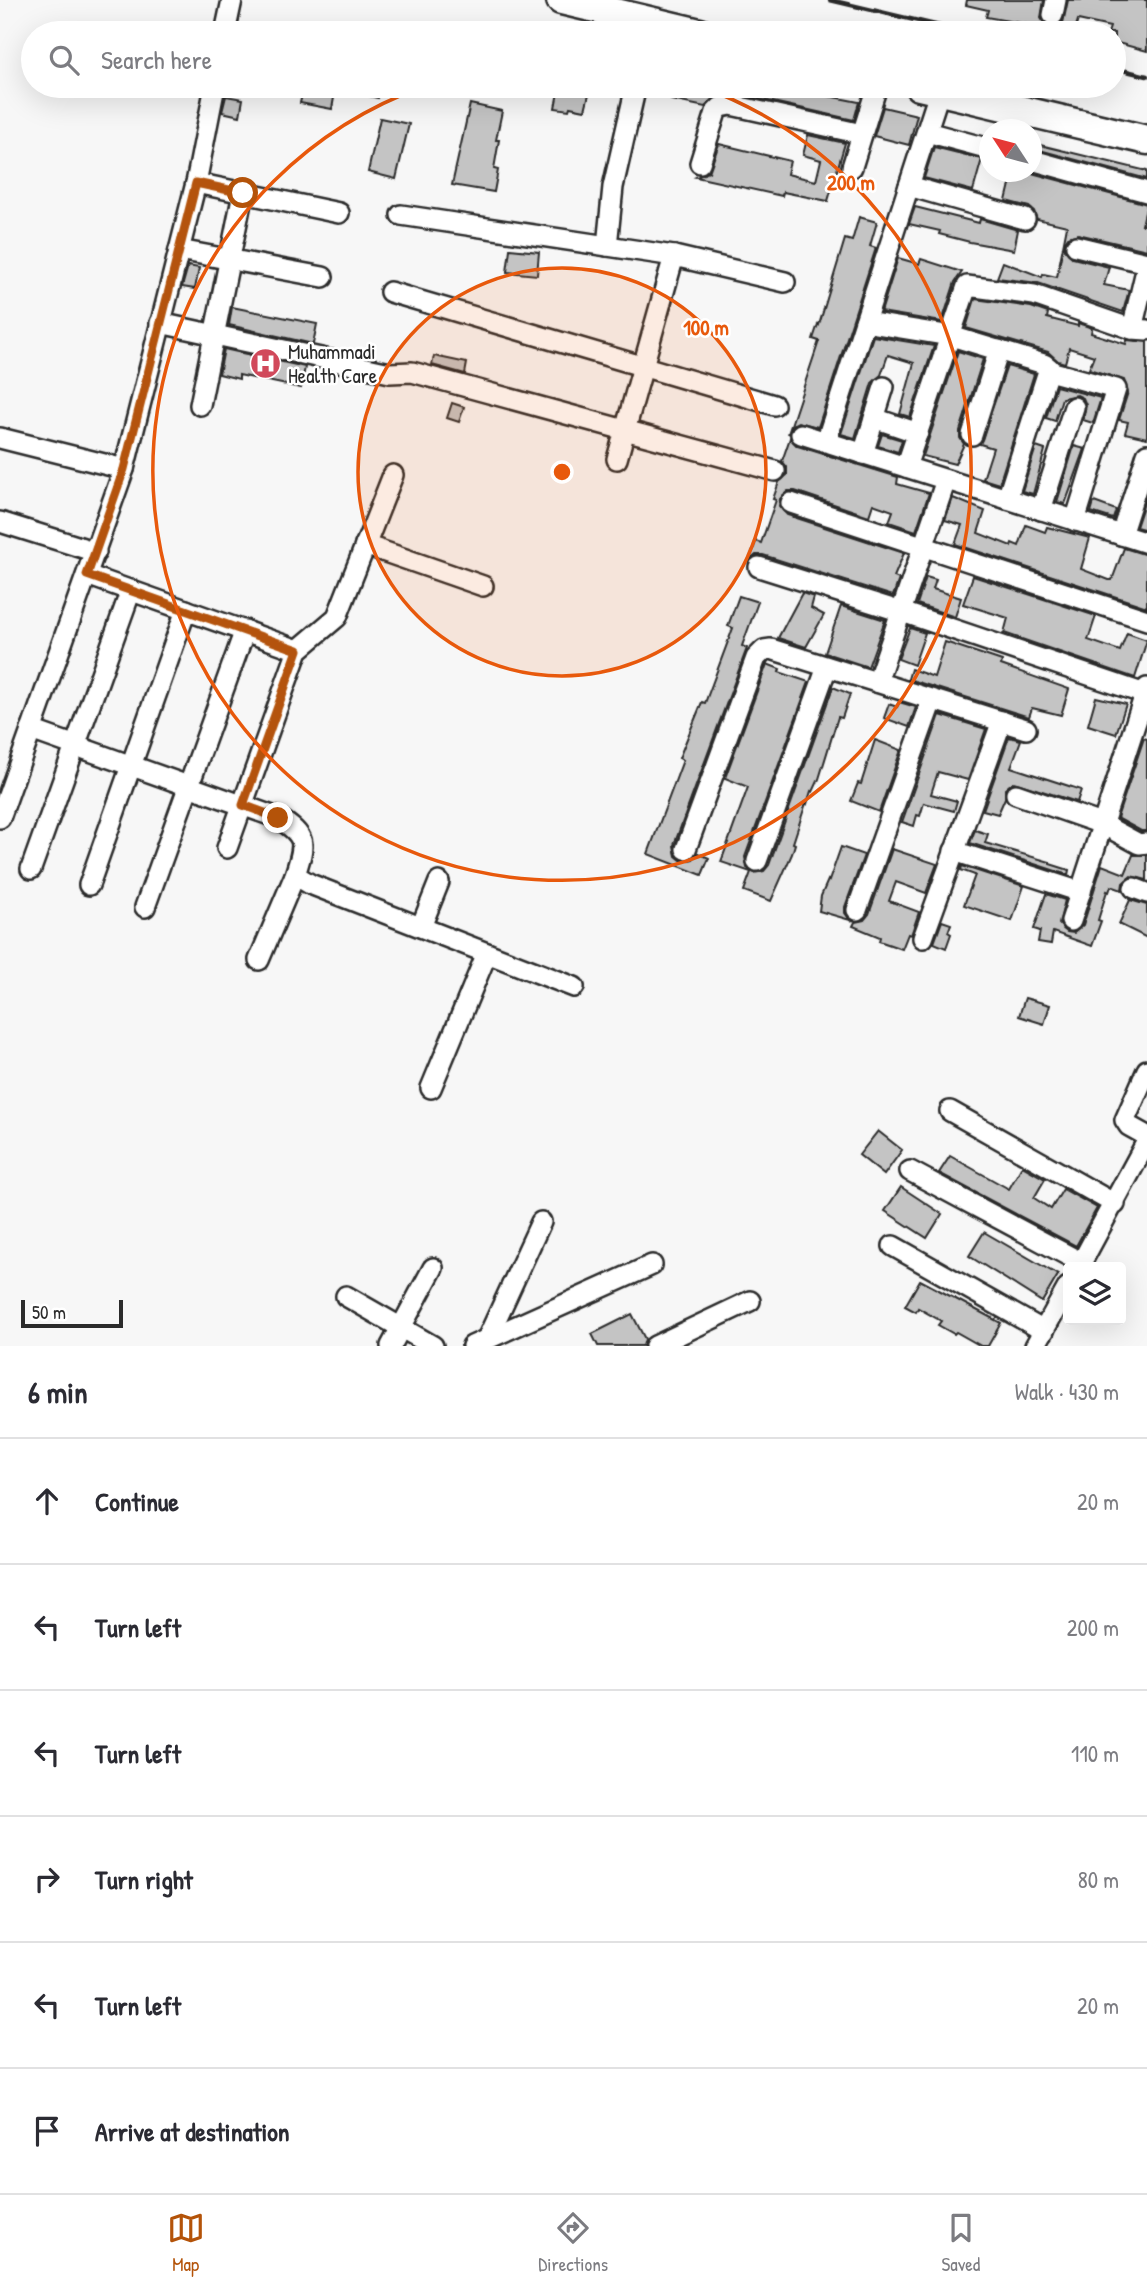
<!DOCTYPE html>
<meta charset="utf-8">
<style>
:root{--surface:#fff;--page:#f2f2f3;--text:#2b2b33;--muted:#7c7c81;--line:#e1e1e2;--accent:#b45309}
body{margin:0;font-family:"Patrick Hand",sans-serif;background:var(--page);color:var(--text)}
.controls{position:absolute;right:21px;bottom:21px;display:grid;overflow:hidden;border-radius:7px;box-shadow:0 7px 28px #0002}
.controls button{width:63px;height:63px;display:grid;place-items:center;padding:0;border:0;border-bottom:2px solid var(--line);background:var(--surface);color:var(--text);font:35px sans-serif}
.compass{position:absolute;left:979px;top:119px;width:63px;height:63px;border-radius:50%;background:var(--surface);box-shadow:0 7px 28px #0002;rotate:306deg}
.scale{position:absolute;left:21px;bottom:18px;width:102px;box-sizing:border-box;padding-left:7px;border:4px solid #2b2b2b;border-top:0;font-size:19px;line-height:24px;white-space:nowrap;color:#2b2b2b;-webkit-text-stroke:5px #fff;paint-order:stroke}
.stop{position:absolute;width:21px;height:21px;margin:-16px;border:5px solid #b45309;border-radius:50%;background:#fff}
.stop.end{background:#b45309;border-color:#fff;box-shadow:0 2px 7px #0008}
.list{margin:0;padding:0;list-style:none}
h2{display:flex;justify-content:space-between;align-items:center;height:91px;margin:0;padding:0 28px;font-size:30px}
h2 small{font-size:23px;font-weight:400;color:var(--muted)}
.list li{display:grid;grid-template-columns:46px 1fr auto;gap:21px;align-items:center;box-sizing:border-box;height:126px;padding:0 28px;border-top:2px solid var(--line)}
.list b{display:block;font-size:26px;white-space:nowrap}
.list em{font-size:23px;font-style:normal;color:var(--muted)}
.icon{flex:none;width:38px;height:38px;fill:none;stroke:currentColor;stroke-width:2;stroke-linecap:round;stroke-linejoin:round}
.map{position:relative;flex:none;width:1147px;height:1346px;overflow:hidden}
.search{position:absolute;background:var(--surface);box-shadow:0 7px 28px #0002;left:21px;right:21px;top:21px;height:77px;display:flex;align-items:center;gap:18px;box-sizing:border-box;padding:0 24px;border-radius:38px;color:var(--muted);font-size:26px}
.sheet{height:847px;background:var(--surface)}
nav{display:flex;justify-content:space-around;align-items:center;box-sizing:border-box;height:98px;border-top:2px solid var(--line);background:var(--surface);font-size:19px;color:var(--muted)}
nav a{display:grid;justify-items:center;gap:4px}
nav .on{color:var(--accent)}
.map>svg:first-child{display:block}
</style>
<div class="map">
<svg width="1147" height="1346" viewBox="0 0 1147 1346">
<rect width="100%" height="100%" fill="#f7f7f7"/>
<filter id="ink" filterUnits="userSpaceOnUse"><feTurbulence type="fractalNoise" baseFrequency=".0143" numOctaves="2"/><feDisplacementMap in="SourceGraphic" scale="14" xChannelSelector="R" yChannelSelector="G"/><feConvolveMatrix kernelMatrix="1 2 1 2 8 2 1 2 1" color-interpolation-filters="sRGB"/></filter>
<g filter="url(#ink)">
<g fill="#c4c4c4" stroke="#2b2b2b" stroke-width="2">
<path d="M967,0H1044L1041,18L1045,25L1051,27L1063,23L1068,0H1147V51L1114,42V33H1108L1110,27L1078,20L1074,33H1053L1043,31L1044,27L986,17L988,10L966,5Z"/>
<path d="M304,86L335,92L332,109L300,103Z"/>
<path d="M344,86H381L378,98L343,90Z"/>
<path d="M563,86H591L585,110L570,107L569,110L555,108L558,92L561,93Z"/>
<path d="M674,86H777L859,102L854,120L733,93L718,95L705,107L671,100Z"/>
<path d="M226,96L243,99L240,116L222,112Z"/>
<path d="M470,104L502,111L496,140H499L494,169L498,170L494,192L452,185Z"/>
<path d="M883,107L917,115L909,145L874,136Z"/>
<path d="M380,118L409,124L396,179L368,172Z"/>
<path d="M808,135L845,143L828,201L783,192L782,196L696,177L709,172L719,144L790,161L787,174L816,181L821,160L803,155Z"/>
<path d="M1032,143L1147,171V179L1032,148Z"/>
<path d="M934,147L982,159L973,191L924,178Z"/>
<path d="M1013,172H1028L1147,204L1142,225H1147V250L1078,234L1068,237L1064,244L1065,250L1073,258L1109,267L1104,285L1129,290L1123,312L1038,283L997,278L1003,262L1042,277L1043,274L1057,277L1067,226L1037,219L1034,211L1029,207L1006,201Z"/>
<path d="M915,207L979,223L980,219L1018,230L1014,250L970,242L939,234L940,231L909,224Z"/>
<path d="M859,217L877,222L870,246L876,248L820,421L818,427L798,422L792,425L788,434L819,341L813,339L818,324L819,325L845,239L852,241Z"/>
<path d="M510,249L539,252L537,275L507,272Z"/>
<path d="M898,258L919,264L921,259L962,272L955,282L942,322L881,312Z"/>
<path d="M188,266L199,268L195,289L182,287Z"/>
<path d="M975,299L1031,307L1048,313L1047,318L1078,326V323L1092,328L1091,333L1126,344L1127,340L1147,342V438L1125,433L1128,422L1119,420L1128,392L1124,380L1089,369L1094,356L1069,348L1065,363L1058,361L1048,352L966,328Z"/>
<path d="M232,307L317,324L313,344L229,325Z"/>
<path d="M873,336L934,346L910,417L900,414L914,363L888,355L881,375L872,383L855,438L841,434Z"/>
<path d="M224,349L305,367L301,388L239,375V379L219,374Z"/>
<path d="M958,351L983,359L960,431V438L964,444L955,464L923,456Z"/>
<path d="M434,356L467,363L465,374L432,365Z"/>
<path d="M1007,366L1034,374L999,484L983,479L993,448L980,444Z"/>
<path d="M1056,386L1101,398L1093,423L1083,420L1086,405L1083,398L1077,395L1062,398L1055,421L1046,418Z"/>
<path d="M452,403L464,407L459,422L447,418Z"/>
<path d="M882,434L902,440L898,452L878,446Z"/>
<path d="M790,438L797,446L898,477L897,484L929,493L916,531L889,522L893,511L873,504L869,516L795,491H788L780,499L779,506L787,515L904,553L894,577L899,579L893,596L763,555H756L749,561L756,541L761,543L776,500L773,499L779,482L787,475V467L782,461Z"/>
<path d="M1074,446L1085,449L1065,504L1057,502Z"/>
<path d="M1036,447L1045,450L1033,494L1022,491Z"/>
<path d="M1147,494V530L1136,527Z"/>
<path d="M953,498L985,511L978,533L1011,546L1012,543L1019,546L1026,525L1045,532L1047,527L1090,538L1081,569L1109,580H1112L1124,548L1147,555V607L955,544L962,525L945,520Z"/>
<path d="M1094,502L1116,510L1113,519L1091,512Z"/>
<path d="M973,576L1096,616L1088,640L1120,651L1127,633L1147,640L1135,678L1004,633L1008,618L963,604Z"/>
<path d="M926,577L936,580L933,589L961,598L955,617L917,604Z"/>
<path d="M802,593L814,597L811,608L824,615L806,647L778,638Z"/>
<path d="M739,596L758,602L742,646L747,648L674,845L676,856L682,861L693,859L698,853L709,858L702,875L648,854L683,760L679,758L702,702L705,703L733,628L728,626Z"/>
<path d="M841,606L885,620L868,667L825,653Z"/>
<path d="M910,628L925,633L914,665L898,659Z"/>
<path d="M945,642L1002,661L1001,665L1069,689L1061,715L1032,708L1029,717L908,679L911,669L934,677Z"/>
<path d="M767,664L780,669L779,672L809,682L745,857L747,868L754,873L764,871L769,865L833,687L850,694L842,718L838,717L819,779L813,792L811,791L807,804L806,803L793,843L795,844L792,854L771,901L744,891L751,872L721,862L748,787L725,778Z"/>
<path d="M1096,697L1126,704L1116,734L1088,725Z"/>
<path d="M899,702L916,707L909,727L884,718L889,704L897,707Z"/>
<path d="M940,715L986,729L968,780L938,772L931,794L957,801L954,811L924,803L920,816L917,815L914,826L902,822Z"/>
<path d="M1009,737L1021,740L1011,767L1081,790L1077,802L1014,782L1005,789V798L998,814L983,810Z"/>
<path d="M1144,738L1147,739V831H1141L1117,818Z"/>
<path d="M875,740L901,750L879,812L851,801L858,783L861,784Z"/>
<path d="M975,830L988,834L985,843L1050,862V864L1069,870L1068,875L970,843Z"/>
<path d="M841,847L864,855L845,907V913L850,920L819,911L821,896L828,880L829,881Z"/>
<path d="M892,849L937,864L926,893L896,882L889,901L919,912L911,935L908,934L902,949L879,941L880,937L853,926L855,922L864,920L869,914Z"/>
<path d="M1133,855H1147V880L1131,876L1123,883L1122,890L1111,886L1109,892L1107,891L1098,920L1101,921L1092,946L1053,932L1051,944L1038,942L1040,931L1034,929L1046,894L1065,900L1059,924L1067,932L1074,933L1083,925L1102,865L1125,874Z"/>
<path d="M962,866L1024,886L1012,921L964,905L975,875L961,870Z"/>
<path d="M1130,900L1147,905V938L1119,924Z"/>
<path d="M942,921L951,924L948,932L951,934L946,948L934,943Z"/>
<path d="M1025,998L1050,1005L1044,1024L1019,1016Z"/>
<path d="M878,1131L902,1150L884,1175L859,1155Z"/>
<path d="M950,1156L1009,1189L1022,1166L1045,1179L1034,1198L1051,1209L1063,1189L1097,1208L1076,1246L939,1173Z"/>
<path d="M901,1187L942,1214L927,1238L885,1211Z"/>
<path d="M984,1232L1058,1275L1042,1302L969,1256Z"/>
<path d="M920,1280L1001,1323L988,1346H981L956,1332L954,1334L938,1325L941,1321L918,1308L916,1312L905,1306Z"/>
<path d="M632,1314L645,1339L643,1346H598L592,1334Z"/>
</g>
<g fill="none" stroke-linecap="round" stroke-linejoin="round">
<defs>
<g id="minor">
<path d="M1053,15L1056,0"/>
<path d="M225,33L232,0"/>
<path d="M927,132L990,149"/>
<path d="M1032,160L1147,192"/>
<path d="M700,163L716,112L721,107L731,105L862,134"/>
<path d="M852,167L877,86"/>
<path d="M196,183L339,213"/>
<path d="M909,186L1025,219"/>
<path d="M401,215L674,256L785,282"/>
<path d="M607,246L613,187L636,86"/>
<path d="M1076,246L1147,263"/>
<path d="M179,250L323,277"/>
<path d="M390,292L774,405"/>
<path d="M865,322L951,336L1044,364L1049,368L1007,499"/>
<path d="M160,323L390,373L412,372L775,471"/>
<path d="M1132,329L1147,266"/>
<path d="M1049,371L1116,389L1075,521"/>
<path d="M200,405L243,193"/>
<path d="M874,418L918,433"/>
<path d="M801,434L1147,543"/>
<path d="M972,435L999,350"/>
<path d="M0,438L124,469"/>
<path d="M826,442L940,90"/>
<path d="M863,454L884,387"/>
<path d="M617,459L674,256"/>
<path d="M906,467L967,286L1034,295L1132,329L1147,330"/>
<path d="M791,503L1147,620"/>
<path d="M1041,510L1074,407"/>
<path d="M0,522L96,552"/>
<path d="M1121,535L1147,454"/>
<path d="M365,545L483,586"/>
<path d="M759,567L902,612L1145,694"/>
<path d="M87,575L298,650"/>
<path d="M877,682L946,480"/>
<path d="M31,730L278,818C308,837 305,843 295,875L310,884L574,987"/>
<path d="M1016,794L1102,824L1139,844L1147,843"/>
<path d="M0,818L124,469L196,183L215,86"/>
<path d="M227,848L298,650L337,617L393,475"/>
<path d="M686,849L756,658L764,650L771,649L1026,729"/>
<path d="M954,851L1081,892"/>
<path d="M757,861L827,667"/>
<path d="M31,869L131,590"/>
<path d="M89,885L186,610"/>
<path d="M1134,888L1147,893"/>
<path d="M145,907L245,630"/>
<path d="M857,910L932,700"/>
<path d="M1071,921L1147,688"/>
<path d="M421,927L439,882"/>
<path d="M923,938L1002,721"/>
<path d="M259,960L295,875"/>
<path d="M1147,1070L1125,1120L1129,1126L1147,1136"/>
<path d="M431,1088L487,953"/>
<path d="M950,1111L1115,1204"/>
<path d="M910,1171L1082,1263"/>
<path d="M893,1246L1044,1331"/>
<path d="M1079,1267L1147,1141"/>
<path d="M346,1296L433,1346"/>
<path d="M487,1339L541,1222"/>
<path d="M391,1346L433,1268"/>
<path d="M472,1346L652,1265"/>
<path d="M655,1346L750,1301"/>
<path d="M1035,1346L1068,1287"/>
</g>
<g id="highway">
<path d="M561,0L700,33"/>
<path d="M919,86L1147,140"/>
</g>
</defs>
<use href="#minor" stroke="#2b2b2b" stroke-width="24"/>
<use href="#highway" stroke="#2b2b2b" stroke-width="33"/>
<use href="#minor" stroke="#fff" stroke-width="19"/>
<use href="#highway" stroke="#fff" stroke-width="28"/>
<g stroke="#2b2b2b" stroke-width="4.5">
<path d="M830,0L969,33"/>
<path d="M1114,68L1147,76"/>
</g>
</g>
</g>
<g fill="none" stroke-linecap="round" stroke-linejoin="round" filter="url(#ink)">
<path stroke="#b45309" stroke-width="9" d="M243,193L196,183L124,469L87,575L298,650L243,805L278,818"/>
</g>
<circle cx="562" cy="472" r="204" fill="#e8590c" fill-opacity=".12"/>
<g fill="none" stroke="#e8590c" stroke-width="3.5">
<circle cx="562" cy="472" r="204"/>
<path d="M699 86A409 409 0 1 1 425 86"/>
</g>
<defs>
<symbol id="hospital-disc" viewBox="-11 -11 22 22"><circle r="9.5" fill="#d1495b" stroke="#fff"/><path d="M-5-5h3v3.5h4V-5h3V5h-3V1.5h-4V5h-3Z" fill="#fff"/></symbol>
</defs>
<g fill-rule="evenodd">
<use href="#hospital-disc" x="248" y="346" width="35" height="35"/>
</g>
<g text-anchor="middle" stroke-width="5" stroke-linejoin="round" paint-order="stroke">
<g font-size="21" fill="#2b2b2b" stroke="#fff" text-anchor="start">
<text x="288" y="359">Muhammadi<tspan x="288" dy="24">Health Care</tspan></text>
</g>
</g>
<circle cx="562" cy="472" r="10" fill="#e8590c" stroke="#fff" stroke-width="3.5"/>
<g font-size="21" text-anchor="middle" font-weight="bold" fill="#e8590c" stroke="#fff" stroke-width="5" stroke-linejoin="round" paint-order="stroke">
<text x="851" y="190">200 m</text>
<text x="706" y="335">100 m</text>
</g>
</svg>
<div class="controls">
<button><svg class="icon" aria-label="layers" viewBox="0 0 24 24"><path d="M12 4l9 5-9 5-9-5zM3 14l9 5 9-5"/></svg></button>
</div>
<svg class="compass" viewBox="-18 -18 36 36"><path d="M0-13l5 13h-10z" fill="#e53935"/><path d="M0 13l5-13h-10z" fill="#7c7c81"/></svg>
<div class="scale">50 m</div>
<div class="stop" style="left:243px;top:193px"></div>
<div class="stop end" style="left:278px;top:818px"></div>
<div class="search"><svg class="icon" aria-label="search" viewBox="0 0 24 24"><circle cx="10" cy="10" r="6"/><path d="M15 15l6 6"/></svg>Search here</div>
</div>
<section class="sheet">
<h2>6 min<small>Walk · 430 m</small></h2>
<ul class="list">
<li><svg class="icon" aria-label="ahead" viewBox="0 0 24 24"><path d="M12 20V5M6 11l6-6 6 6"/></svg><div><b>Continue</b></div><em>20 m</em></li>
<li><svg class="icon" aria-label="left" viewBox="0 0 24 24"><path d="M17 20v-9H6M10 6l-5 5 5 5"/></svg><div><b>Turn left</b></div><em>200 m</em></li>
<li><svg class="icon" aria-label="left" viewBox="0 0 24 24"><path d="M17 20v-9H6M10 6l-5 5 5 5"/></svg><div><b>Turn left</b></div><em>110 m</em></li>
<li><svg class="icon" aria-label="right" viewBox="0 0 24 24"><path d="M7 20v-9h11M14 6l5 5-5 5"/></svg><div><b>Turn right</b></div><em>80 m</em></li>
<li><svg class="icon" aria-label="left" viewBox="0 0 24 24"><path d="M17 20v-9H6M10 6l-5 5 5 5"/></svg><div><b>Turn left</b></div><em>20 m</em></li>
<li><svg class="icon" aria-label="arrive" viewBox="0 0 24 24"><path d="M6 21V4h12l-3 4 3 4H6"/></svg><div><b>Arrive at destination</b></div></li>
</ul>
</section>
<nav>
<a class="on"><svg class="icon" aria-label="map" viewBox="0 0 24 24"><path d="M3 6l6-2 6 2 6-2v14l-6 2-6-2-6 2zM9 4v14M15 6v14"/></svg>Map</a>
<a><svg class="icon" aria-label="directions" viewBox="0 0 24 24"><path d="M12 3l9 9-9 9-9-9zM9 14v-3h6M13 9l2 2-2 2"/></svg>Directions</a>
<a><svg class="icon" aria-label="saved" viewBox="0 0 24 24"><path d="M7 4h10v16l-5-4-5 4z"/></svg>Saved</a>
</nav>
